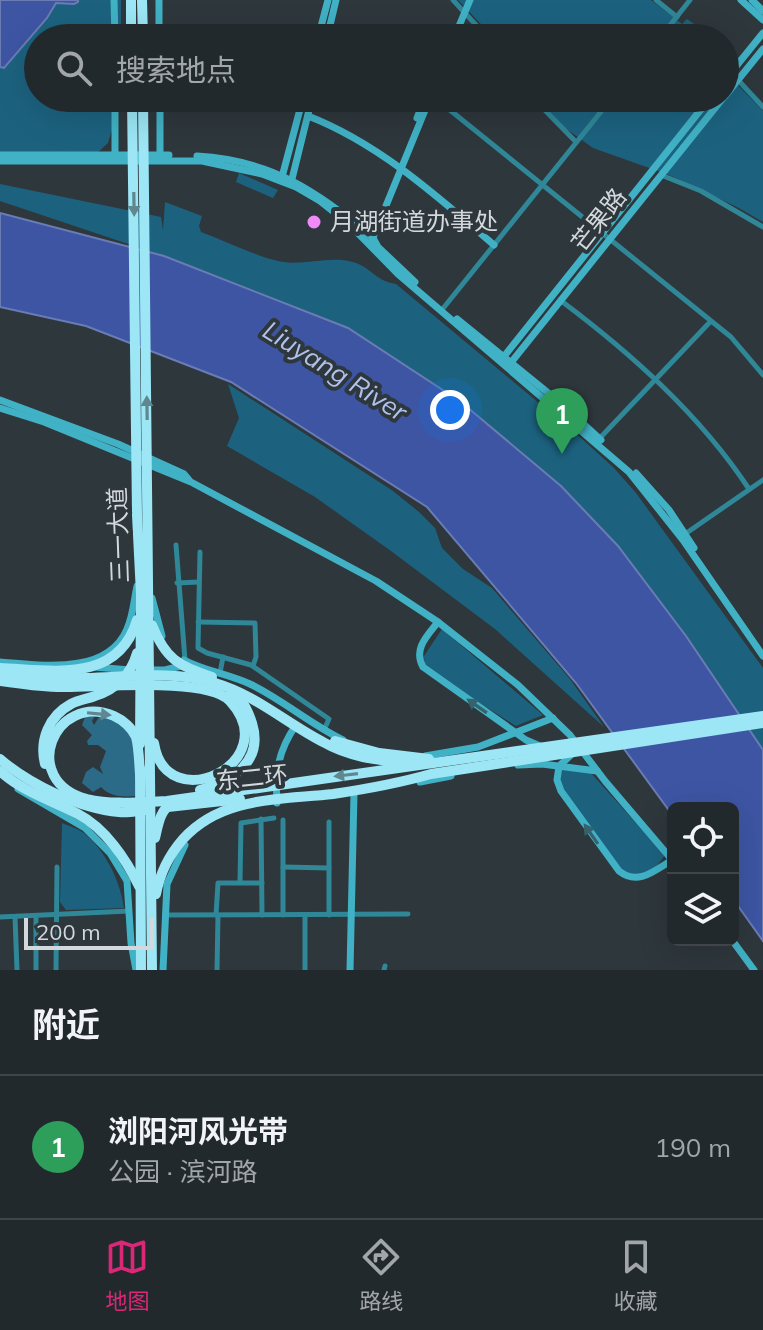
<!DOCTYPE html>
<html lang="zh">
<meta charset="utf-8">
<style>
:root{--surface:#22292d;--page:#2a3135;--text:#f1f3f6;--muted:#a2a6aa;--line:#3f4549;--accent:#db2777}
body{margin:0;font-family:Mulish,"Noto Sans SC",sans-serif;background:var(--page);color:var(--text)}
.controls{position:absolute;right:24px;bottom:24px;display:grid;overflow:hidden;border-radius:12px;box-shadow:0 8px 32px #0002}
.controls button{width:72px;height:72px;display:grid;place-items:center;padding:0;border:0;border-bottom:2px solid var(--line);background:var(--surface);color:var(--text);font:40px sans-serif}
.scale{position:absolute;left:24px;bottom:20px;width:130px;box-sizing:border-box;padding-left:8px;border:4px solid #d2d8db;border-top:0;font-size:22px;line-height:28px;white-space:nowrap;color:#d2d8db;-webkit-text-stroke:6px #2e373c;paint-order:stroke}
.you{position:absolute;left:450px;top:410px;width:28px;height:28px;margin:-20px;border:6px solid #fff;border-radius:50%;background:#1a73e8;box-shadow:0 0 0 12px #1a73e833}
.badge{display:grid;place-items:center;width:52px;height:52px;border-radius:50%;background:var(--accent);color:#fff;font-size:26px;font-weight:700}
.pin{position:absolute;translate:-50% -66px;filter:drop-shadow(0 2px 4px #0008)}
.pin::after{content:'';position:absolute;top:42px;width:28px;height:24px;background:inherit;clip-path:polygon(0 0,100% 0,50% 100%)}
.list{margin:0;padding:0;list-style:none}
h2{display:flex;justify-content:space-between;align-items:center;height:104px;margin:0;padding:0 32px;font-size:34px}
h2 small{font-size:26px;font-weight:400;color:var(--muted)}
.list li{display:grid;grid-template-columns:52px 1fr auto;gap:24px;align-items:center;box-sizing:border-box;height:144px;padding:0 32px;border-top:2px solid var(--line)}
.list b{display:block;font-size:30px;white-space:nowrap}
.list p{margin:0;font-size:26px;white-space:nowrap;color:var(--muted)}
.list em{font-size:26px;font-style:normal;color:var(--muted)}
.icon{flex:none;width:44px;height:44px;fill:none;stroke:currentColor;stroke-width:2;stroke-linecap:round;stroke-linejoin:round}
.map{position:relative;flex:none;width:763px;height:970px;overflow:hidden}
.search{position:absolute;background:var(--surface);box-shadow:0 8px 32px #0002;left:24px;right:24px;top:24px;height:88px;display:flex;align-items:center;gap:20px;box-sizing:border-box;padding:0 28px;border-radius:44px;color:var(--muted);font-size:30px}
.sheet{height:248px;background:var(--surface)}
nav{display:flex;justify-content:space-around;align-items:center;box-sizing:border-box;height:112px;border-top:2px solid var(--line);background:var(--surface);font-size:22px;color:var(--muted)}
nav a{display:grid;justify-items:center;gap:4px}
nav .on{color:var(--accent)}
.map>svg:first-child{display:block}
</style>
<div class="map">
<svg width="763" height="970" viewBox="0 0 763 970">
<rect width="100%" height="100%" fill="#2e373c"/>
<g fill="#1c627f">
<path d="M0,0H121V38H38V98H121L108,143L96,154H0Z"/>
<path d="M458,0H651L682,24L687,19L714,38H494Z"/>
<path d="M725,72L763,111V222L739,208L669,175L593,148L561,125L538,98H725Z"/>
<path d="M239,173L278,190L273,198L236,182Z"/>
<path d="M0,184L161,217L163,230L165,202L202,216L199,226L201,232C226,241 252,255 278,261C302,267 328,255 353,262C373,268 373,280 396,284L581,438L614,468L636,493L763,668V750L618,546L561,486L461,402L348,328L164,256L0,201Z"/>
<path d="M228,384L393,491L419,512L435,528L442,548L463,569L492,588L570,679L604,727L495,629L391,551L315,497L227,446L239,418Z"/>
<path d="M442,629L543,715L516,726L425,668L424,656Z"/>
<path d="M561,770L590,772L665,855L657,866L642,876L626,873L617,865L563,791L559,773Z"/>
<path d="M62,823C69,826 79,829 85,834C107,853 120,881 124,908L66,910L60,902Z"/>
</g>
<path fill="#2c6b87" d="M99,707L114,711L135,730L136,796C123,797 110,797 101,787L93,792L82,783L86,772L93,767L103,774L100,767L106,751L98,745H88L87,741L92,735L82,725L85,717L95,716L92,721L94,725L99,717L94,709Z"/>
<g fill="#3d55a3" stroke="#6a7cb4" stroke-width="2">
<path d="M0,0H78V2L74,4L56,3L47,18L4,68L0,67Z"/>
<path d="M0,213L164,256L348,328L461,402L561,486L618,546L686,636L763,750V941L733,899V808H673V816L576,683L427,507L231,382L86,326L0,307Z"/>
</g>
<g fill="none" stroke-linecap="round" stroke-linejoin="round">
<g stroke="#2f8797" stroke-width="5">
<path d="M453,0L488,38"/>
<path d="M656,0L677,17"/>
<path d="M159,27L264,28L318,38"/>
<path d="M660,38L690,0"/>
<path d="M738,80L763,107"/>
<path d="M435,98L731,337L763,375"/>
<path d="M533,98L576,142"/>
<path d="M661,175L701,191L763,227"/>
<path d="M560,300C632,354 700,415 749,489"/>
<path d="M441,311L612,98"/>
<path d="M598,440L710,322"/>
<path d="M685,534L763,480"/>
<path d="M176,545L185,660"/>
<path d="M200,552L198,648L207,653L251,665L329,719L324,730"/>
<path d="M177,583L199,582"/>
<path d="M198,622L255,623L256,657L253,666"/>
<path d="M220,673L223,657"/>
<path d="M261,819L262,915"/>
<path d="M283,867L329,868"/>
<path d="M240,882L241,823L274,818"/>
<path d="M165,915L408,914"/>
<path d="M216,915L218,883H262"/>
<path d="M283,915V820"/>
<path d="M329,915V822"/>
<path d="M0,917L129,911"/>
<path d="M15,917L17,970"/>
<path d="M36,970V917"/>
<path d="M56,970L57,867"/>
<path d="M217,970L218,915"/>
<path d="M305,970V915"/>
<path d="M384,970L385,966"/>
</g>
<g stroke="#41b1c5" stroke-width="7">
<path d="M114,0L115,38"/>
<path d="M159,0V38"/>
<path d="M741,0L763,20"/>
<path d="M752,0L763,11"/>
<path d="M318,38L328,0"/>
<path d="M327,38L336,0"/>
<path d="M454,38L470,0"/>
<path d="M725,80L763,33"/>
<path d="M725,96L763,49"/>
<path d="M115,98V154"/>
<path d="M160,98V158"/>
<path d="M308,116C378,143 437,196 494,245"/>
<path d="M417,118L425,98"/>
<path d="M0,155H169"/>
<path d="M197,156C271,160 319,192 373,238L378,247L415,282"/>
<path d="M0,161H202L262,174L296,187L320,201L349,224L398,274L629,472L683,540L763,656"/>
<path d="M282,177L303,98"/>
<path d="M291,183L312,98"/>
<path d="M372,240L430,98"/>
<path d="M457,319L563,405L601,440"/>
<path d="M502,359L710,98"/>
<path d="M509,365L723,98"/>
<path d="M0,400L118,444L184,474L189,480"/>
<path d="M0,408L44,422L191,482L376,581L438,622L518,685L570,735L605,781L673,861"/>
<path d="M636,473L669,510L694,548"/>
<path d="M152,598L162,636"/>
<path d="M438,622C427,636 413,649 423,667L526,740L540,746"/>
<path d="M184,660C205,671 228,674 250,684C283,700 310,724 343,740"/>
<path d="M0,662C40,665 107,676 127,629C133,616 134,600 137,586"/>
<path d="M94,667L130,670"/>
<path d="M146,670H165L185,665"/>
<path d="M571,755L559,766L557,780L561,791L619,871C638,886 654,871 672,860"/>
<path d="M425,756L478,747L553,718"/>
<path d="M518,765L542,764L597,771"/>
<path d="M420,782L451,776"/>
<path d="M18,789L85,828L110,853L127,881L131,943L136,970"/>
<path d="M277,803C275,772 278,751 296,725"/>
<path d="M732,940L754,970"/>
<path d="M163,970L167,884L185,845"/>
<path d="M350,970L354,794"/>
</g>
<g stroke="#9ce6f5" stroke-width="10">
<path d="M131,0V38"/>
<path d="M142,0L143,38"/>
<path d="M132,98L137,515L141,594L140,744"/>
<path d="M143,98L152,970"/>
<path d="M152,625C166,660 178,665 212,677"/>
<path d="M0,668C53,670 118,684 137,620"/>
<path d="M0,674C29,678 57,679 86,678C128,677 174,670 215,683C256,695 286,723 323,742C349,757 376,760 406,763"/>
<path d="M0,681C22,684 45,688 67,687C101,687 208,677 230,701C286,762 166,820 154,743"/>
<path d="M335,741L379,753L429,759"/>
<path d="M0,759C29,784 80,809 119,812C127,813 137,811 145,810"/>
<path d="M45,764C39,740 49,716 71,704C78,700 87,699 95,696C116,690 131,674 137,653"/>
<path d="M140,768L141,970"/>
<path d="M0,771C23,792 51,800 78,814C105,828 126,859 139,886"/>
<path d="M140,774C139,762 139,748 136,737C132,728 123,720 114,716C54,691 18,781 87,799C113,805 141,802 167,801L763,716"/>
<path d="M200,790C232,781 264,762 252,723C248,711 243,699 231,692"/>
<path d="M168,807L240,799"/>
<path d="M155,838C158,826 160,810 171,804"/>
<path d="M156,894C160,873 169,855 183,839C222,796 280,800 333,794C367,789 399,783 431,774L763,723"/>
</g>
</g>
<defs><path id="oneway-solid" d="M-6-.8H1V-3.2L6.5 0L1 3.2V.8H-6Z" transform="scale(2)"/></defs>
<g fill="#60868f">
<use href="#oneway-solid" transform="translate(134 204) rotate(89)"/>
<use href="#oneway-solid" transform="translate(147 408) rotate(-91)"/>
<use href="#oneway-solid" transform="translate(99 714) rotate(6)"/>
<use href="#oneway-solid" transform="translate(346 775) rotate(173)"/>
</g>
<g fill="#35626c">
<use href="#oneway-solid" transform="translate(477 706) rotate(-145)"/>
<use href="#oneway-solid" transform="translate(591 834) rotate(-125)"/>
</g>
<circle fill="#ef8bf7" stroke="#2e373c" stroke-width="3" cx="314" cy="222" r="8"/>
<g text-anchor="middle" stroke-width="8" stroke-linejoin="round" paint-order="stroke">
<g font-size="24" fill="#d2d8db" stroke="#2e373c">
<text transform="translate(599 220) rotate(-52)" y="8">芒果路</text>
<text transform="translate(119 535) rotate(-92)" y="8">三一大道</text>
<text transform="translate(252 778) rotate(-6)" y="8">东二环</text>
</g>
<g font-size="24" fill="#d2d8db" stroke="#2e373c" text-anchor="start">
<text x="330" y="230">月湖街道办事处</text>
</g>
<g font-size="26" font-style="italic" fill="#b0c1ec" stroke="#2e373c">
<text transform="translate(335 371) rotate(32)" y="9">Liuyang River</text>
</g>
</g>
</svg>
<div class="controls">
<button><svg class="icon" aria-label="locate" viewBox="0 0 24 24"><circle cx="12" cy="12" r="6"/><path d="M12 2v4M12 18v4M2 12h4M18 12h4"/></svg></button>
<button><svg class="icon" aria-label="layers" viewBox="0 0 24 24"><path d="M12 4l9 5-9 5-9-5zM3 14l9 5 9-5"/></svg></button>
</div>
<div class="scale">200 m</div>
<div class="you"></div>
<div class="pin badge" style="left:562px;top:454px;background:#2e9e5b">1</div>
<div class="search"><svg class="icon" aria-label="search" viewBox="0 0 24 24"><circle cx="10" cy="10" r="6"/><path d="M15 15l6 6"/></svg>搜索地点</div>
</div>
<section class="sheet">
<h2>附近<small></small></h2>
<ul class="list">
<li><span class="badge" style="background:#2e9e5b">1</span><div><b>浏阳河风光带</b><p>公园 · 滨河路</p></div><em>190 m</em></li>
</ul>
</section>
<nav>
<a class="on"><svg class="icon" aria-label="map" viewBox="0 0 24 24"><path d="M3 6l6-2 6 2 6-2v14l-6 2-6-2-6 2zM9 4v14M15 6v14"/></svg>地图</a>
<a><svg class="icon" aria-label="directions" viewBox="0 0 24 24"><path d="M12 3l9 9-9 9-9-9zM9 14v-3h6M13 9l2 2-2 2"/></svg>路线</a>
<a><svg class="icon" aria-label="saved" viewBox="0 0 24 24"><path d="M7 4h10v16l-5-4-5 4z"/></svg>收藏</a>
</nav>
